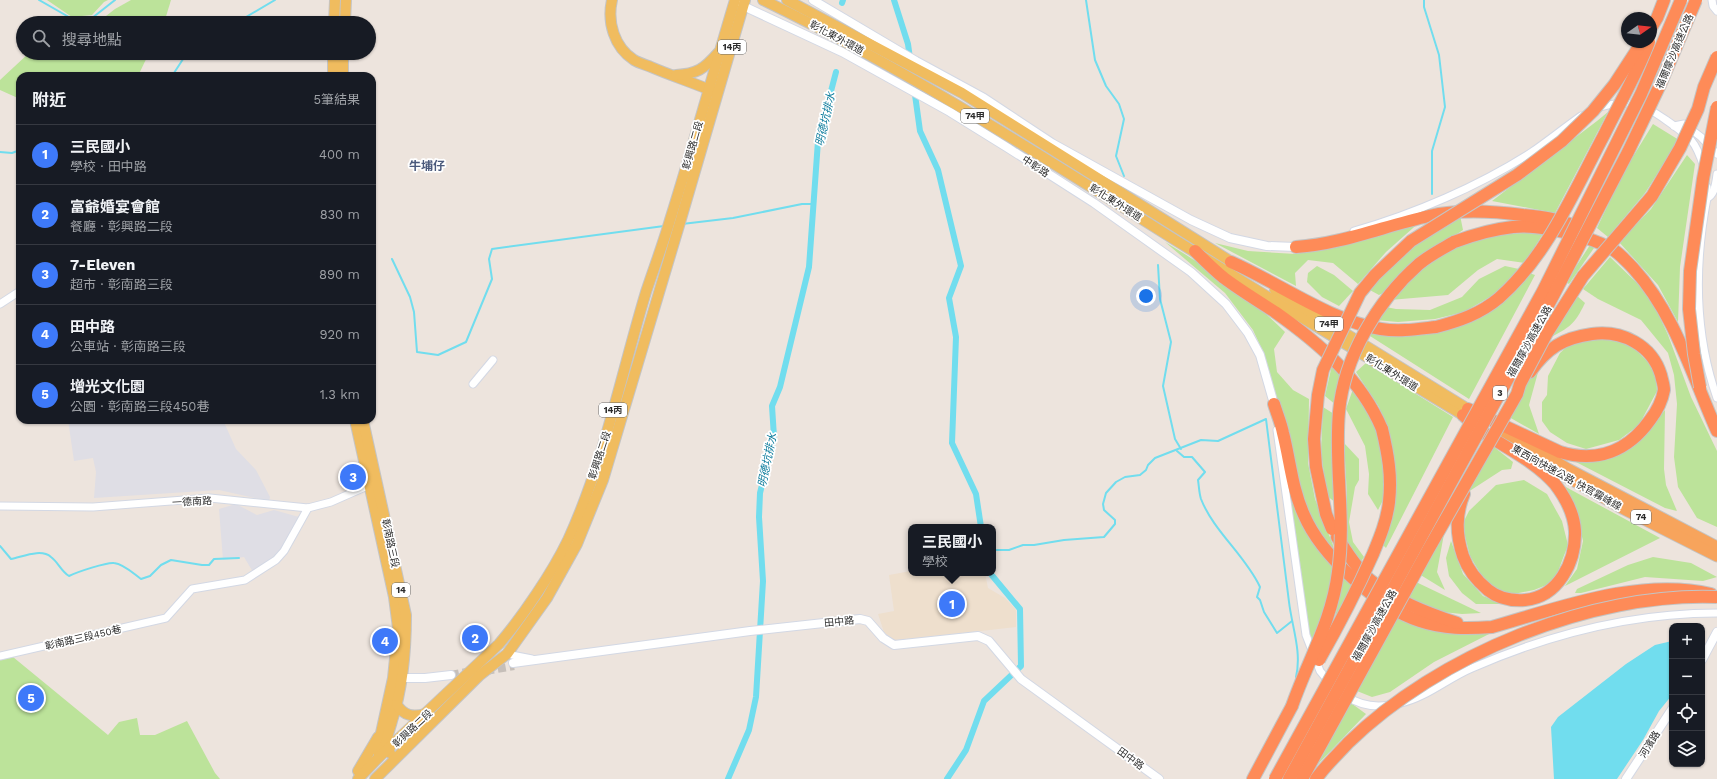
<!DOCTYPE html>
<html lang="zh-TW">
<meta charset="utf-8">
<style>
:root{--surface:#171b24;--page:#242831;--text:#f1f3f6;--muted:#9ea1a6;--line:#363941;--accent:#3e79f9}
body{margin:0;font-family:"Work Sans","Noto Sans TC",sans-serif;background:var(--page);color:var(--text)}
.controls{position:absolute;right:12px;bottom:12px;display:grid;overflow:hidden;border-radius:8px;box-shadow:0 1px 3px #0004}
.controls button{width:36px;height:36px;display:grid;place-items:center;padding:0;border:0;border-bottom:1px solid var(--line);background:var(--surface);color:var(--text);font:20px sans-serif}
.compass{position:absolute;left:1621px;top:12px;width:36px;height:36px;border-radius:50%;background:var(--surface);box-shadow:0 1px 3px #0004;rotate:75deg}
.you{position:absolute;left:1146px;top:296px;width:14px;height:14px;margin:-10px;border:3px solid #fff;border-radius:50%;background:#1a73e8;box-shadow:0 0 0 6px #1a73e833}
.badge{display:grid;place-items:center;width:26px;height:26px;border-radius:50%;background:var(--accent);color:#fff;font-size:13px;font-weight:700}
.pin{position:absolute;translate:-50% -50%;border:2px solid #fff;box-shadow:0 1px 4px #0006}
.popup{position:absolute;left:908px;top:524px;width:88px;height:52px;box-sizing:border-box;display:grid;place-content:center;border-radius:8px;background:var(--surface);filter:drop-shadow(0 1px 3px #0005);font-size:13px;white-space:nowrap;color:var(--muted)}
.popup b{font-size:15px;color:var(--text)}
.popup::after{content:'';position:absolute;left:50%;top:100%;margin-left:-8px;border:8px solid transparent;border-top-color:var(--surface)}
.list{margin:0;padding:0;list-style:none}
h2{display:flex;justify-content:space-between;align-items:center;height:52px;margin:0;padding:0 16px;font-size:17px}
h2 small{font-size:13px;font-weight:400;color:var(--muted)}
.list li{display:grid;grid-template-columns:26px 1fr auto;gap:12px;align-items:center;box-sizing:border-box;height:60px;padding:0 16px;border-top:1px solid var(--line)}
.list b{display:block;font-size:15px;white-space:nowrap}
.list p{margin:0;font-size:13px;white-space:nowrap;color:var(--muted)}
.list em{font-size:13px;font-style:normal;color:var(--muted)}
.icon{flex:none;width:22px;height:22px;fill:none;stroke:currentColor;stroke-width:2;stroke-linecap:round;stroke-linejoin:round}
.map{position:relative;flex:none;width:1717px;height:779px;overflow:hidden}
.search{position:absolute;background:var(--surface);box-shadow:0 1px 3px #0004;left:16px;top:16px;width:360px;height:44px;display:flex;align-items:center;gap:10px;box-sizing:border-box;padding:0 14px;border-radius:22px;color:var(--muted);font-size:15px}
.panel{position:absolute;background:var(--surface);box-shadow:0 1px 3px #0004;left:16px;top:72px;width:360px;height:352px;border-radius:12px}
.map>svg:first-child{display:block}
</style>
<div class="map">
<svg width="1717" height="779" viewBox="0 0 1717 779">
<rect width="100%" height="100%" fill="#ede4dd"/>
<g fill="#dfdee5">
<path d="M68,420H223L236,449L256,470L270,497L269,501L219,490L94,498L96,472L93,458L74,461Z"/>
<path d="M236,504L257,515L274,510L299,517L278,555L253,572L244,557L223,560L219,509Z"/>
</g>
<path fill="#eedfcd" d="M911,571V573H985L988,588L1005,598L1016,610V627L893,641L884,632L878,614L894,611L889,575Z"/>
<g fill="#bce39a">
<path d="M47,0H108L104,2L92,15L72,17Z"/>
<path d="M131,0H171L164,23H97L115,9Z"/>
<path d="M29,53H149L138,76H20V99L0,90V80Z"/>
<path d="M1608,112L1555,213L1492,201L1597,121Z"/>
<path d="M1653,124L1679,140L1645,193L1608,237L1597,228L1623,173Z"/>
<path d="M1687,155L1695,164L1680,267L1678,322L1658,285L1619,242L1651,209Z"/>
<path d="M1460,215L1463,230L1412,264L1383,293L1379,295L1368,289L1404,254L1439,227Z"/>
<path d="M1422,220L1386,252L1358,284L1333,263L1308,260L1295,273L1296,286L1215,243L1248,251L1296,254L1342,243Z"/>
<path d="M1544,232L1525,263L1497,259L1478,270L1448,295L1390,300C1436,243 1473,234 1544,232Z"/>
<path d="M1165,242C1209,268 1249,296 1285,332L1274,349L1277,372L1293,390L1309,399L1308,463L1315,499L1333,545V550L1316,533L1299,486L1264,354L1253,330L1225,293Z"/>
<path d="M1590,245L1594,248L1569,284L1566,282Z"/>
<path d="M1610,257L1640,286L1657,311L1668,335L1691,397L1717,451V527L1697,518L1678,487L1674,457L1677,404L1674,375L1668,353L1641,320L1598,299L1583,289Z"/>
<path d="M1317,266L1334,275L1353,291L1339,306L1322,297L1307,282L1308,273Z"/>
<path d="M1505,266L1519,269L1495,294L1464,312L1435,319L1398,322L1376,320L1386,307L1396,309L1430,310L1462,297L1479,279Z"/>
<path d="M1529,273L1535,275L1469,399L1370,336L1372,333L1378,332L1460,323Z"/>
<path d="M1576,295L1585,303C1575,324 1569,328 1549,338Z"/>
<path d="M1594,337L1628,342L1648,362L1656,375L1657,391L1639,425L1619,440L1586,449L1567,443L1550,432L1542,421V402L1547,395L1548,376L1560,353L1571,343Z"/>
<path d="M1366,363L1453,417L1386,548L1383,545L1396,498L1392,445L1379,407L1356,372Z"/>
<path d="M1332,365L1341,376L1336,405L1325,396Z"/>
<path d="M1540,365L1529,405L1539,434L1509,417L1530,377Z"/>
<path d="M1353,389L1373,417L1386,460L1384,498L1378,510L1368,494L1369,474L1365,446L1346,409Z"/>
<path d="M1323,407L1334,414L1335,502L1327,496L1321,452Z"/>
<path d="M1665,410L1664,469L1666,485L1677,511L1665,508L1574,461C1624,464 1636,445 1665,410Z"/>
<path d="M1344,443L1359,459V480L1355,487L1349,522L1353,542L1364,557L1360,563L1346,540L1347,495Z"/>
<path d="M1494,447L1513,462L1511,469L1502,470L1468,492Z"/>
<path d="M1524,480L1547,494L1562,521L1568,545L1554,582L1534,590L1509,595L1486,583L1470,556L1465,536L1463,523L1469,511L1496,485Z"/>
<path d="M1564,486L1660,538L1565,586L1577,569L1583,541L1574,503Z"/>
<path d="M1290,500L1332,565V580L1313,644L1308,630Z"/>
<path d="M1446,523L1437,572L1445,590L1419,574Z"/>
<path d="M1451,541L1463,574L1483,596L1503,604H1476L1462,593L1449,576L1446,558Z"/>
<path d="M1653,557L1691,563L1717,577L1703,581L1645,577L1581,593H1575L1577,589L1628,565Z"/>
<path d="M1344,576L1352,586L1335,617Z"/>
<path d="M1416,582L1481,613L1462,614L1432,611L1407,599Z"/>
<path d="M1399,616L1493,632L1434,662L1390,692L1372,697L1357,691Z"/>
<path d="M13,657L108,735L119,722L137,718L140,735H155L187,721L215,773L220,779H0V660Z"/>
<path d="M1351,703L1366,714L1317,765Z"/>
</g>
<path fill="#71ddee" d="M1672,641V695L1659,711L1643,740L1617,779H1554L1551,727L1558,717L1626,664L1655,645Z"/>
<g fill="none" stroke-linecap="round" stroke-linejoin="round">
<g stroke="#71ddee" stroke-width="2">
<path d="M39,0L74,20L87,22L115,0"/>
<path d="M1086,0L1095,60L1106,86L1119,104L1124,119L1116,156L1124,176"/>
<path d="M1424,0V7L1439,55L1445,107L1432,151V194"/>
<path d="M231,23L246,17L275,0"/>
<path d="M172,76L187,53"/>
<path d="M0,152L12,153L20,150"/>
<path d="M682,224L733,218L802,204H813"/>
<path d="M392,259L410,297L414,312L417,352L438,355L466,342L492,279L489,259L492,249L664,226"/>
<path d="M1158,265L1160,299L1171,342L1163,386L1175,439L1181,449"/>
<path d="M1177,451L1184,457H1192L1205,472L1198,480C1199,486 1199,493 1201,499C1214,532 1245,555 1260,587L1257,597L1260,600L1264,612L1277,633L1292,621"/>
<path d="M0,546L11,559C22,557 41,548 51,557C58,562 61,571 69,576C77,572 107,562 114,563C124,564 134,574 141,579L150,576L161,565L171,560L202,565H209L214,559L239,558"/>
<path d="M993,550H1009L1023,545H1034L1064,540L1104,537L1115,524V520L1104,510L1103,504L1106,493L1116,482L1125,477L1140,475L1146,470L1148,465L1155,458L1201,440L1218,441L1266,419C1274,480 1281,541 1289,602C1292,627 1302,652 1296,677"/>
</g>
<g stroke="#71ddee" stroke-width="6">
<path d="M894,0L908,44L920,131L938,170L961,266L949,298L956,337L952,443L976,494L981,527"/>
<path d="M842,3L843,0"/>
<path d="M728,779L749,730L756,697L763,581L759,517L760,493L774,437L772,406L780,387L809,267L818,141L836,72"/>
<path d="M947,779L966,750L984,701L1021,666L1020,609L990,573"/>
</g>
<g stroke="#c6bfb9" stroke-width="8" stroke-dasharray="8 4" stroke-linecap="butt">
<path d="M486,671L514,666"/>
<path d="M451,675L471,671"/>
</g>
<defs>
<g id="minor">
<path d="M1712,0L1713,6L1717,11"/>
<path d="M1597,108C1609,104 1628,101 1640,105C1650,108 1683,131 1691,140C1697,147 1701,158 1704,167"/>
<path d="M1674,126L1684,124L1701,137L1717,154"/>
<path d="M1707,187V198C1694,266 1694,333 1717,398"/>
<path d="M1707,198C1715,195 1716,182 1717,174"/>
<path d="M1354,231C1414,214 1479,186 1532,152C1548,141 1564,128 1581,116"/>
<path d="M0,304L20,291"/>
<path d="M473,384L493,360"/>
<path d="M1277,430L1306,635L1320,671L1330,683"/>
<path d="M0,506L93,507L210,498L308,508L331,502L372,484"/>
<path d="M507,654L532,659"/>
<path d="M0,656L166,618L192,589L245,580L276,560L284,551L308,508"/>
<path d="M1344,695C1358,704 1373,708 1389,705"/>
<path d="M1401,703C1427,697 1448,678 1472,668C1550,634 1632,613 1717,613"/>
</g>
<g id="tertiary">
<path d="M813,0L916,61L984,98L1052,143L1191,220L1230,238L1267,246L1296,247"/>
<path d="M739,4L842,52L950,112L1008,148L1094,203L1191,272L1226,304L1248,333L1260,355L1274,404"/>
<path d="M1702,660L1717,632"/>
<path d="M513,663L750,631L860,619L868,621L883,638L894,645L978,636L989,641L1021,679L1159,779"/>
<path d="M398,678H425L451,675"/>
<path d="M1626,779L1672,709"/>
</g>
<g id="primary">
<path d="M612,0C607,22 614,47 634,60C639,63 646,65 651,67C672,76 694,83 715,92"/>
<path d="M763,0C908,70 1043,157 1180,243C1274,301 1368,358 1463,415"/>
<path d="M787,0L962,93L1238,266"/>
<path d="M334,23L335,0"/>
<path d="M345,23L346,0"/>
<path d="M676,75C697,74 704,69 718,53"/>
<path d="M333,76V53"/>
<path d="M343,76V53"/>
<path d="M1275,290L1468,409"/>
<path d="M355,420L394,597L398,628L393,678L379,742V757"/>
<path d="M363,420L406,615C406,651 403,687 392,721C389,733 383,743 390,753"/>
<path d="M397,705C404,716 413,717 425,714"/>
<path d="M358,771L378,737"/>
<path d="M358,779L379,757L499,644C523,616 552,573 568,540C604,462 621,375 646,292C654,268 663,244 670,220C693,147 713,73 735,0"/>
<path d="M375,779L480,675L507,654L547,598L577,544L603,480L681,219L745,0"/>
</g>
<g id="trunk">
<path d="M1498,428L1568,469L1717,547"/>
<path d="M1528,455L1624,509L1717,556"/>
</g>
<g id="motorway">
<path d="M1651,28L1657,18L1664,0"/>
<path d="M1454,242C1473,235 1494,229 1513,227C1530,225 1548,229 1564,232C1581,236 1600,241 1615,251C1622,256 1627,262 1633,268C1675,314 1692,375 1717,431"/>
<path d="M1296,247C1342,244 1384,226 1429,216C1459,209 1492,211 1523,215C1544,217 1566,220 1584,231"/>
<path d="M1195,251C1204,260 1214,270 1224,278C1240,290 1258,301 1275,312C1319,343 1361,379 1382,429"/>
<path d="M1231,262C1279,283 1330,321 1381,329C1400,332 1418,329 1436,327"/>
<path d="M1274,404C1277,414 1281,423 1283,433C1290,460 1292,489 1304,515C1321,555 1378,608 1420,621C1444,629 1467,629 1492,627C1559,608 1640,577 1711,594"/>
<path d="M1468,409L1560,452C1597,463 1628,451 1650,420C1657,411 1662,401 1664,390C1664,385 1662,380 1661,375C1652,345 1622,330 1592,334C1563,338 1547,348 1530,372"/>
<path d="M1463,415C1469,420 1475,427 1481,431C1506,448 1535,461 1555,484C1565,497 1574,514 1575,531C1576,562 1558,597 1525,600C1511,601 1499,599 1488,590C1477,581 1468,570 1463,556C1456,535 1455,515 1464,494"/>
<path d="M1337,537C1346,551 1356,568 1369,579C1393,600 1427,613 1457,623"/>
<path d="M1253,779L1292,706"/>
</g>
</defs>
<use href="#minor" stroke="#d3d8e4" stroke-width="9"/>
<use href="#tertiary" stroke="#d3d8e4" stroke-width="10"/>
<use href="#primary" stroke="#c4c4c4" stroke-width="12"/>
<use href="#trunk" stroke="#c4c4c4" stroke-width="13"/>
<use href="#motorway" stroke="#c4c4c4" stroke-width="14"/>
<use href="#minor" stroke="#fff" stroke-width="7"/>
<use href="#tertiary" stroke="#fff" stroke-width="8"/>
<use href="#primary" stroke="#f0bc5f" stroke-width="10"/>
<use href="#trunk" stroke="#f7a45c" stroke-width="11"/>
<use href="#motorway" stroke="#fe8b58" stroke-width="12"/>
<defs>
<g id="motorway-bridge">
<path d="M1436,327C1459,321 1480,314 1499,298C1548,255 1574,191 1604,135C1619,104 1637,74 1649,42"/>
<path d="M1700,387L1694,354L1689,309L1690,271L1703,179L1717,107"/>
<path d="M1332,529L1326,514L1316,467L1314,439L1318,395L1323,370L1360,293L1375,275L1411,241L1517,175L1562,141L1593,111L1614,85L1642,42"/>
<path d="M1319,660C1339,625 1357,590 1373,554C1380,537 1387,520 1389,502C1392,476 1388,454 1382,429"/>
<path d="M1292,706C1308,660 1332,621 1338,572C1346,519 1334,466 1339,412C1344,357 1377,301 1419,264C1430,255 1442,249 1454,242"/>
<path d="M1275,779L1543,291L1641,94L1681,0"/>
<path d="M1289,779L1553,296L1628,152L1660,85L1696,0"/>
<path d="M1302,779L1428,550L1517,394L1520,384L1547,333L1583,276L1652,196L1680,148L1698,109L1704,87L1717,57"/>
<path d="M1316,779C1325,766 1337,755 1348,743C1438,655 1591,592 1717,597"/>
</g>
</defs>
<use href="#motorway-bridge" stroke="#c4c4c4" stroke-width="14" stroke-linecap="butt"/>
<use href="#motorway-bridge" stroke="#fe8b58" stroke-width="12"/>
</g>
<g text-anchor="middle" stroke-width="3.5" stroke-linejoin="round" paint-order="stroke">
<g fill="#fff" stroke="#6b6b6b" stroke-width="1">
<rect x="718" y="40" width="28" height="14" rx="3"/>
<rect x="961" y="109" width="28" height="14" rx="3"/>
<rect x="1315" y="317" width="28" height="14" rx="3"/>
<rect x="1493" y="386" width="14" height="14" rx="3"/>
<rect x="599" y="403" width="28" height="14" rx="3"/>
<rect x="1631" y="510" width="20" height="14" rx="3"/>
<rect x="392" y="583" width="18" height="14" rx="3"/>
</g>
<g font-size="9" font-weight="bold" fill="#2b2b2b">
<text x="732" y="50">14丙</text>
<text x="975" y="119">74甲</text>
<text x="1329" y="327">74甲</text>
<text x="1500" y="396">3</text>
<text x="613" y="413">14丙</text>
<text x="1641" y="520">74</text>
<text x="401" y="593">14</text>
</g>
<g font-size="10" fill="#2b2b2b" stroke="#fff">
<text transform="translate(837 37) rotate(28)" y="4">彰化東外環道</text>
<text transform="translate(1674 51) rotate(-67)" y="4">福爾摩沙高速公路</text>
<text transform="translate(692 145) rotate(-74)" y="4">彰興路二段</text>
<text transform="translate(1036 166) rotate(34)" y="4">中彰路</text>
<text transform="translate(1116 202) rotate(32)" y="4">彰化東外環道</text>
<text transform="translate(1529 341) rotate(-61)" y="4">福爾摩沙高速公路</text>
<text transform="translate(1392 372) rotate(32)" y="4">彰化東外環道</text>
<text transform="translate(599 455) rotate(-72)" y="4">彰興路二段</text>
<text transform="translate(1567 477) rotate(29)" y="4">東西向快速公路 快官霧峰線</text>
<text transform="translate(192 501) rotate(-3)" y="4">一德南路</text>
<text transform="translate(391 543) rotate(78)" y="4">彰南路三段</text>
<text transform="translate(839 621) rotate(-6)" y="4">田中路</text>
<text transform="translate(1374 625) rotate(-61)" y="4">福爾摩沙高速公路</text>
<text transform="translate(83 637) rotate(-13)" y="4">彰南路三段450巷</text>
<text transform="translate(412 728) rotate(-43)" y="4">彰興路二段</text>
<text transform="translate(1649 744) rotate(-58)" y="4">河濱路</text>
<text transform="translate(1131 758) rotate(36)" y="4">田中路</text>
</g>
<g font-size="11" font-style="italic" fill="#0e7d9d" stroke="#fff">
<text transform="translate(825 119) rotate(-77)" y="4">明德坑排水</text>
<text transform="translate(767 460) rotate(-78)" y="4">明德坑排水</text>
</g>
<g font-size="12" font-weight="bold" fill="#4b5a7c" stroke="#fff">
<text x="427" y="170">牛埔仔</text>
</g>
</g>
</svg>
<div class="controls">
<button>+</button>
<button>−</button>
<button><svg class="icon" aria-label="locate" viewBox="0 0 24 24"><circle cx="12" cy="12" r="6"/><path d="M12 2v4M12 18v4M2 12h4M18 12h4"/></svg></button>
<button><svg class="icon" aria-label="layers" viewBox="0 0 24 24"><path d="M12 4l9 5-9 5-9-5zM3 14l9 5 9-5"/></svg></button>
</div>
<svg class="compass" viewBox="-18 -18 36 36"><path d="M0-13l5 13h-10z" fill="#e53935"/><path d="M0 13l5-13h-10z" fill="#9ea1a6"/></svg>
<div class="you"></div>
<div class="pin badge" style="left:952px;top:604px">1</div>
<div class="popup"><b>三民國小</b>學校</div>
<div class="pin badge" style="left:475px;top:638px">2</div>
<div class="pin badge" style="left:353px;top:477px">3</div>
<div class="pin badge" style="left:385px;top:641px">4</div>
<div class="pin badge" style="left:31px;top:698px">5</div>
<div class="search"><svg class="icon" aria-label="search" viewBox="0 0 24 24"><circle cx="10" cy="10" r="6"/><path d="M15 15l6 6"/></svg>搜尋地點</div>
<section class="panel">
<h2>附近<small>5筆結果</small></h2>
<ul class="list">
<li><span class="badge">1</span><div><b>三民國小</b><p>學校 · 田中路</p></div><em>400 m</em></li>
<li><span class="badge">2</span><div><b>富爺婚宴會館</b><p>餐廳 · 彰興路二段</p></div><em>830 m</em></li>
<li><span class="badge">3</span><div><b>7-Eleven</b><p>超市 · 彰南路三段</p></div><em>890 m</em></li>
<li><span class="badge">4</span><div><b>田中路</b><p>公車站 · 彰南路三段</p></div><em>920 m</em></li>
<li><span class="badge">5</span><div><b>增光文化園</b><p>公園 · 彰南路三段450巷</p></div><em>1.3 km</em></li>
</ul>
</section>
</div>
